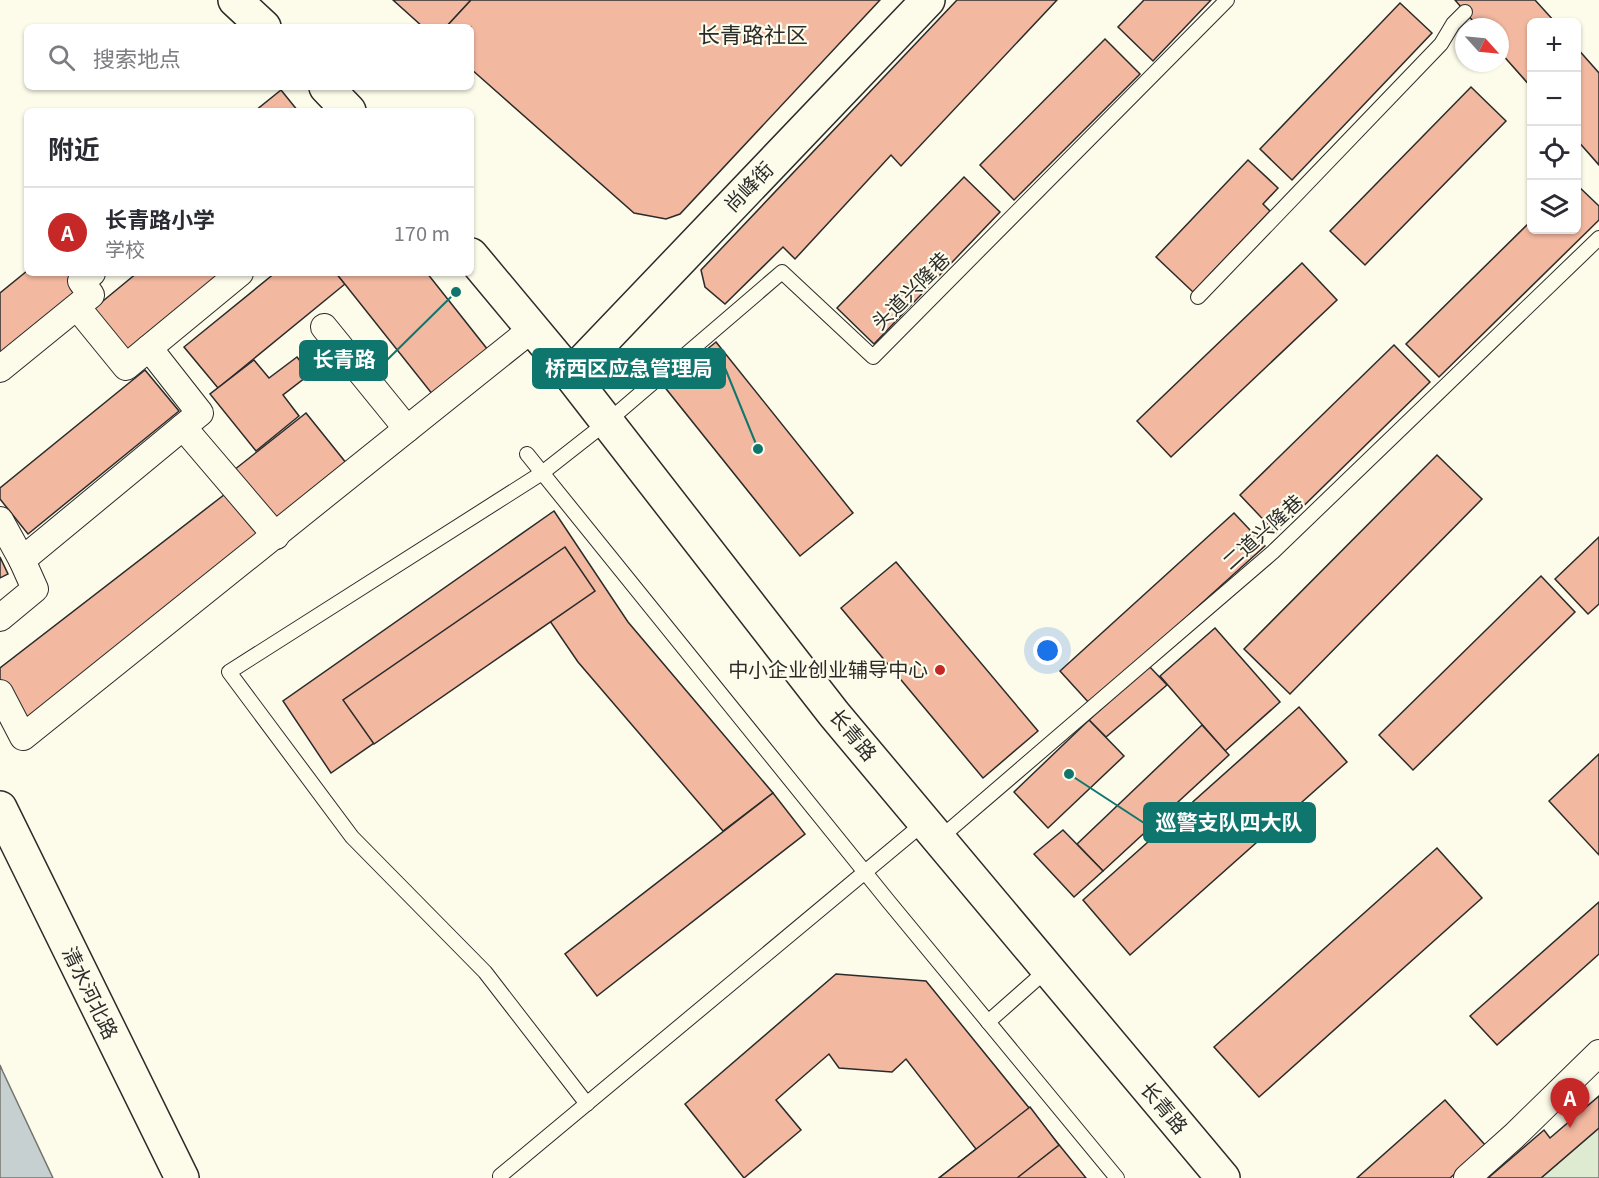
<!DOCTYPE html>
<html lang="zh">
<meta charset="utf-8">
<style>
:root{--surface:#fff;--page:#f7f7f7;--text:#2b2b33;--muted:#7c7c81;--line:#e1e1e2;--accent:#c62828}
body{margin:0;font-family:Georgia,"Noto Sans SC",serif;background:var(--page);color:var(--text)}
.controls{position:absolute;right:18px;top:18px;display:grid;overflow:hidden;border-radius:9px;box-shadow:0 2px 4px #0004}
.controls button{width:54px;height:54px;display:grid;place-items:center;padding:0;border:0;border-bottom:2px solid var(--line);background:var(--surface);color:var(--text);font:30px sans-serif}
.compass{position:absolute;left:1455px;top:18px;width:54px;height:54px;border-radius:50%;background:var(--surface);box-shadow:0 2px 4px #0004;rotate:117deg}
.you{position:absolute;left:1048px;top:651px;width:21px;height:21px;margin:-15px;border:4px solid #fff;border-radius:50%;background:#1a73e8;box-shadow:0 0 0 9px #1a73e833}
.badge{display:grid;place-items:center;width:39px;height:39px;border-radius:50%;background:var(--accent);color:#fff;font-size:20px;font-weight:700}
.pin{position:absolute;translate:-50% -50px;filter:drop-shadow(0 2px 3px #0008)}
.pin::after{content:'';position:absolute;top:32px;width:21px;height:18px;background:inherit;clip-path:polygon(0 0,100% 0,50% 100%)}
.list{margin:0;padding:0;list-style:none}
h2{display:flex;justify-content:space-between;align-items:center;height:78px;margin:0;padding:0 24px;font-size:26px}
h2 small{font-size:20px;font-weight:400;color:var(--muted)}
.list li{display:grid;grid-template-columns:39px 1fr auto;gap:18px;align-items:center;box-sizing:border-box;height:90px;padding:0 24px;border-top:2px solid var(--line)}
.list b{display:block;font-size:22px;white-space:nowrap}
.list p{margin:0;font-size:20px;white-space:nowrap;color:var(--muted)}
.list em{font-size:20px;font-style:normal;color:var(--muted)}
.icon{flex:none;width:33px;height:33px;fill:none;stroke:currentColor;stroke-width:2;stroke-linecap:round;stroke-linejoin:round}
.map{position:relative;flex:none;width:1599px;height:1178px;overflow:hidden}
.search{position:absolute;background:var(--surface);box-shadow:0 2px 4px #0004;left:24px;top:24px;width:450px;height:66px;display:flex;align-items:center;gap:15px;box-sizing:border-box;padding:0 21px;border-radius:9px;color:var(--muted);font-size:22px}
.panel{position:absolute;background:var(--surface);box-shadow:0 2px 4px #0004;left:24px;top:108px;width:450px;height:168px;border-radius:9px}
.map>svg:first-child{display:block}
</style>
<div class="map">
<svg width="1599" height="1178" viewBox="0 0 1599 1178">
<rect width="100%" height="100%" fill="#fdfbea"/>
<path fill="#deebd1" stroke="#74746e" stroke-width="1.5" d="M1599,1128V1178H1541Z"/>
<path fill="#c7d0d0" stroke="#74746e" stroke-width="1.5" d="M0,1065L3,1072L53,1178H0Z"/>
<g fill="#f2b8a0" stroke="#2b2b2b" stroke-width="1.5">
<path d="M393,0H471L446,27H423Z"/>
<path d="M471,0H880L680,214L666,219L634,213L471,69V27H446Z"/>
<path d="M957,0H1057L901,166L891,155L795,259L783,247L725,304L705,287L701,270Z"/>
<path d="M1144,0H1211L1153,61L1118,27Z"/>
<path d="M1455,0H1535L1555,22H1532V88L1500,52V27H1478Z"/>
<path d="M1400,3L1432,33L1292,180L1260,149Z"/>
<path d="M1105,39L1140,74L1014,200L980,165Z"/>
<path d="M1576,47L1599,73V165L1576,139Z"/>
<path d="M1471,87L1506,121L1365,265L1330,231Z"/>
<path d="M281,90L298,111H255Z"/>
<path d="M1248,160L1278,188L1263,204L1270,211L1193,292L1156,257Z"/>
<path d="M964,177L1000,212L874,344L837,308Z"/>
<path d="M1576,184L1599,206V220L1439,377L1406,344L1532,220V230H1576Z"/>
<path d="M1302,263L1337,300L1171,457L1137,421Z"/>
<path d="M27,271L68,273L83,292L0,358V293Z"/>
<path d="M137,273H227L128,355L92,310Z"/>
<path d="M275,273H336L345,284L218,388L184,347Z"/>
<path d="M336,273H427L488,350L433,395Z"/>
<path d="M716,342L853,513L800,556L663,385Z"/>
<path d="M1394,345L1430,382L1276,533L1240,495Z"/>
<path d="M297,357L310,374L283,395L299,416L256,451L210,394L254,360L269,378Z"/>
<path d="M145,370L179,411L28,534L0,499V488Z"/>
<path d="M306,413L351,469L280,527L234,470Z"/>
<path d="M1437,455L1482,499L1290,694L1244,649Z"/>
<path d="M229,491L265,538L30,721L0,682V668Z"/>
<path d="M554,511L628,622L773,793L723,831L578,662L550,621L331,773L283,701Z"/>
<path d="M1234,513L1265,546L1090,704L1060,671Z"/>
<path d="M1599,537V604L1588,614L1555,579Z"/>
<path d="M565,547L595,591L374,744L343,700Z"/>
<path d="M0,557L8,574L0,578Z"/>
<path d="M896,562L1038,731L983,778L841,608Z"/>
<path d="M1541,576L1575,612L1413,770L1379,735Z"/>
<path d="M1215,628L1280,702L1225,751L1160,676Z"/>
<path d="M1149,666L1167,685L1106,737L1089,720Z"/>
<path d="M1299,707L1347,762L1130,955L1083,900Z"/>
<path d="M1089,720L1124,756L1048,828L1014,792Z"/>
<path d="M1202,725L1229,755L1103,871L1077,844Z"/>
<path d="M1599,754V855L1549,801Z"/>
<path d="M773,793L805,834L597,996L565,954Z"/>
<path d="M1063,830L1103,871L1074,897L1034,854Z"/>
<path d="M1437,848L1482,898L1259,1097L1214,1047Z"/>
<path d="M1599,902V954L1497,1045L1470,1016Z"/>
<path d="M836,974L926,981L1086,1178H939L976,1149L906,1059L892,1072L839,1068L829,1054L776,1100L801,1130L744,1178L685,1104Z"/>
<path d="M1599,1096V1128L1541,1178H1488L1544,1130L1550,1138Z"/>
<path d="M1445,1100L1486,1146L1450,1178H1357Z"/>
<path d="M1030,1107L1059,1145L1017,1178H939Z"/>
</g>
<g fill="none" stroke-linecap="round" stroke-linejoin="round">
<defs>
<g id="lane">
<path d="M1198,297L1441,44L1453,24L1465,12"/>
<path d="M527,454L889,902L1117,1178"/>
<path d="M939,839L1273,552L1599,238"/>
<path d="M988,1022L1048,969"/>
<path d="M587,1104L485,972L352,837L229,672L542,473L607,422L782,272L873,357L1227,0"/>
<path d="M500,1176L925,822"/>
</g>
<g id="street">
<path d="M240,273L149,348L200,413L183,427L276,536"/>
<path d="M77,307L126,367L149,348"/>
<path d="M324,327L407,429L532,329"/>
<path d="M0,369L91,295L81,281L92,273"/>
<path d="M0,520L22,560L183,427"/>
<path d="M0,618L35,589L22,560"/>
<path d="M0,693L23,737L407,429"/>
<path d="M1467,1178L1514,1136L1599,1053"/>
</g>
<g id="secondary">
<path d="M235,0L264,27"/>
<path d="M326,87L349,111"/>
<path d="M471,255L562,364L834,714L1223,1178"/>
<path d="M570,375L928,0"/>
<path d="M0,808L182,1178"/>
</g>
</defs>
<use href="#lane" stroke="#2b2b2b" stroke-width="16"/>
<use href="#street" stroke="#2b2b2b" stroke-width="28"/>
<use href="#secondary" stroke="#2b2b2b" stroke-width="36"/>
<use href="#lane" stroke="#fdfbea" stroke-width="14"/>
<use href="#street" stroke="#fdfbea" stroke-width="26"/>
<use href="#secondary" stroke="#fdfbea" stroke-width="33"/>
</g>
<circle fill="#c62828" stroke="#fdfbea" stroke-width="2" cx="940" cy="670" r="6"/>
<g text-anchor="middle" stroke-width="4.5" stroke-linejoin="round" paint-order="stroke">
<g font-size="20" fill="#2b2b2b" stroke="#fdfbea">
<text transform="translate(749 187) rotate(-46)" y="7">尚峰街</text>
<text transform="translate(911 291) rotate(-45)" y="7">头道兴隆巷</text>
<text transform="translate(1263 532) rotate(-42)" y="7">二道兴隆巷</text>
<text transform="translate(853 735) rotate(50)" y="7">长青路</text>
<text transform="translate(90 993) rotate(64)" y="7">清水河北路</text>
<text transform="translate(1164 1108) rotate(50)" y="7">长青路</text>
</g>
<g font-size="20" fill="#2b2b2b" stroke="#fdfbea" text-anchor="end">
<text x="928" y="677">中小企业创业辅导中心</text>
</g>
<g font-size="22" fill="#2b2b2b" stroke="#fdfbea">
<text x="753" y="43">长青路社区</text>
</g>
</g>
<path fill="none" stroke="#0f766e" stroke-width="2" d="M456 292L387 360M758 449L725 368M1069 774L1144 823"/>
<g fill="#0f766e" stroke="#fdfbea" stroke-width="2">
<circle cx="456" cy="292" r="6"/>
<circle cx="758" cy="449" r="6"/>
<circle cx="1069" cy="774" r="6"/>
</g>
<g fill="#0f766e" stroke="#0f766e" stroke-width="2">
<rect x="300" y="341" width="87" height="39" rx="6"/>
<rect x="533" y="349" width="192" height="39" rx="6"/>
<rect x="1144" y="803" width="171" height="39" rx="6"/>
</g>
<g font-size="21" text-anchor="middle" font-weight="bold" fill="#fff">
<text x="344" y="367">长青路</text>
<text x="629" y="376">桥西区应急管理局</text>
<text x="1229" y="830">巡警支队四大队</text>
</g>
</svg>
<div class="controls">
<button>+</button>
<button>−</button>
<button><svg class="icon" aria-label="locate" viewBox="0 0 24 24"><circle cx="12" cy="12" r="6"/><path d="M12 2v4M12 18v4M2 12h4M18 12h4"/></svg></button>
<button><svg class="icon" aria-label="layers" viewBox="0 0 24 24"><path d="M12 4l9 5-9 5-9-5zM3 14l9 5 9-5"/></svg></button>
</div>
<svg class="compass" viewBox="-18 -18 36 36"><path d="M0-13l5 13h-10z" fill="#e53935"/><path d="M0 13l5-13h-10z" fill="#7c7c81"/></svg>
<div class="you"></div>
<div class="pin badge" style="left:1570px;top:1128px">A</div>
<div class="search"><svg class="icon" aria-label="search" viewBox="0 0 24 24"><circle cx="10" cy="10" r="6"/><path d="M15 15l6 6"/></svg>搜索地点</div>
<section class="panel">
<h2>附近<small></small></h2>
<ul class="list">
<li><span class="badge">A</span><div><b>长青路小学</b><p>学校</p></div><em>170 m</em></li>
</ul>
</section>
</div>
